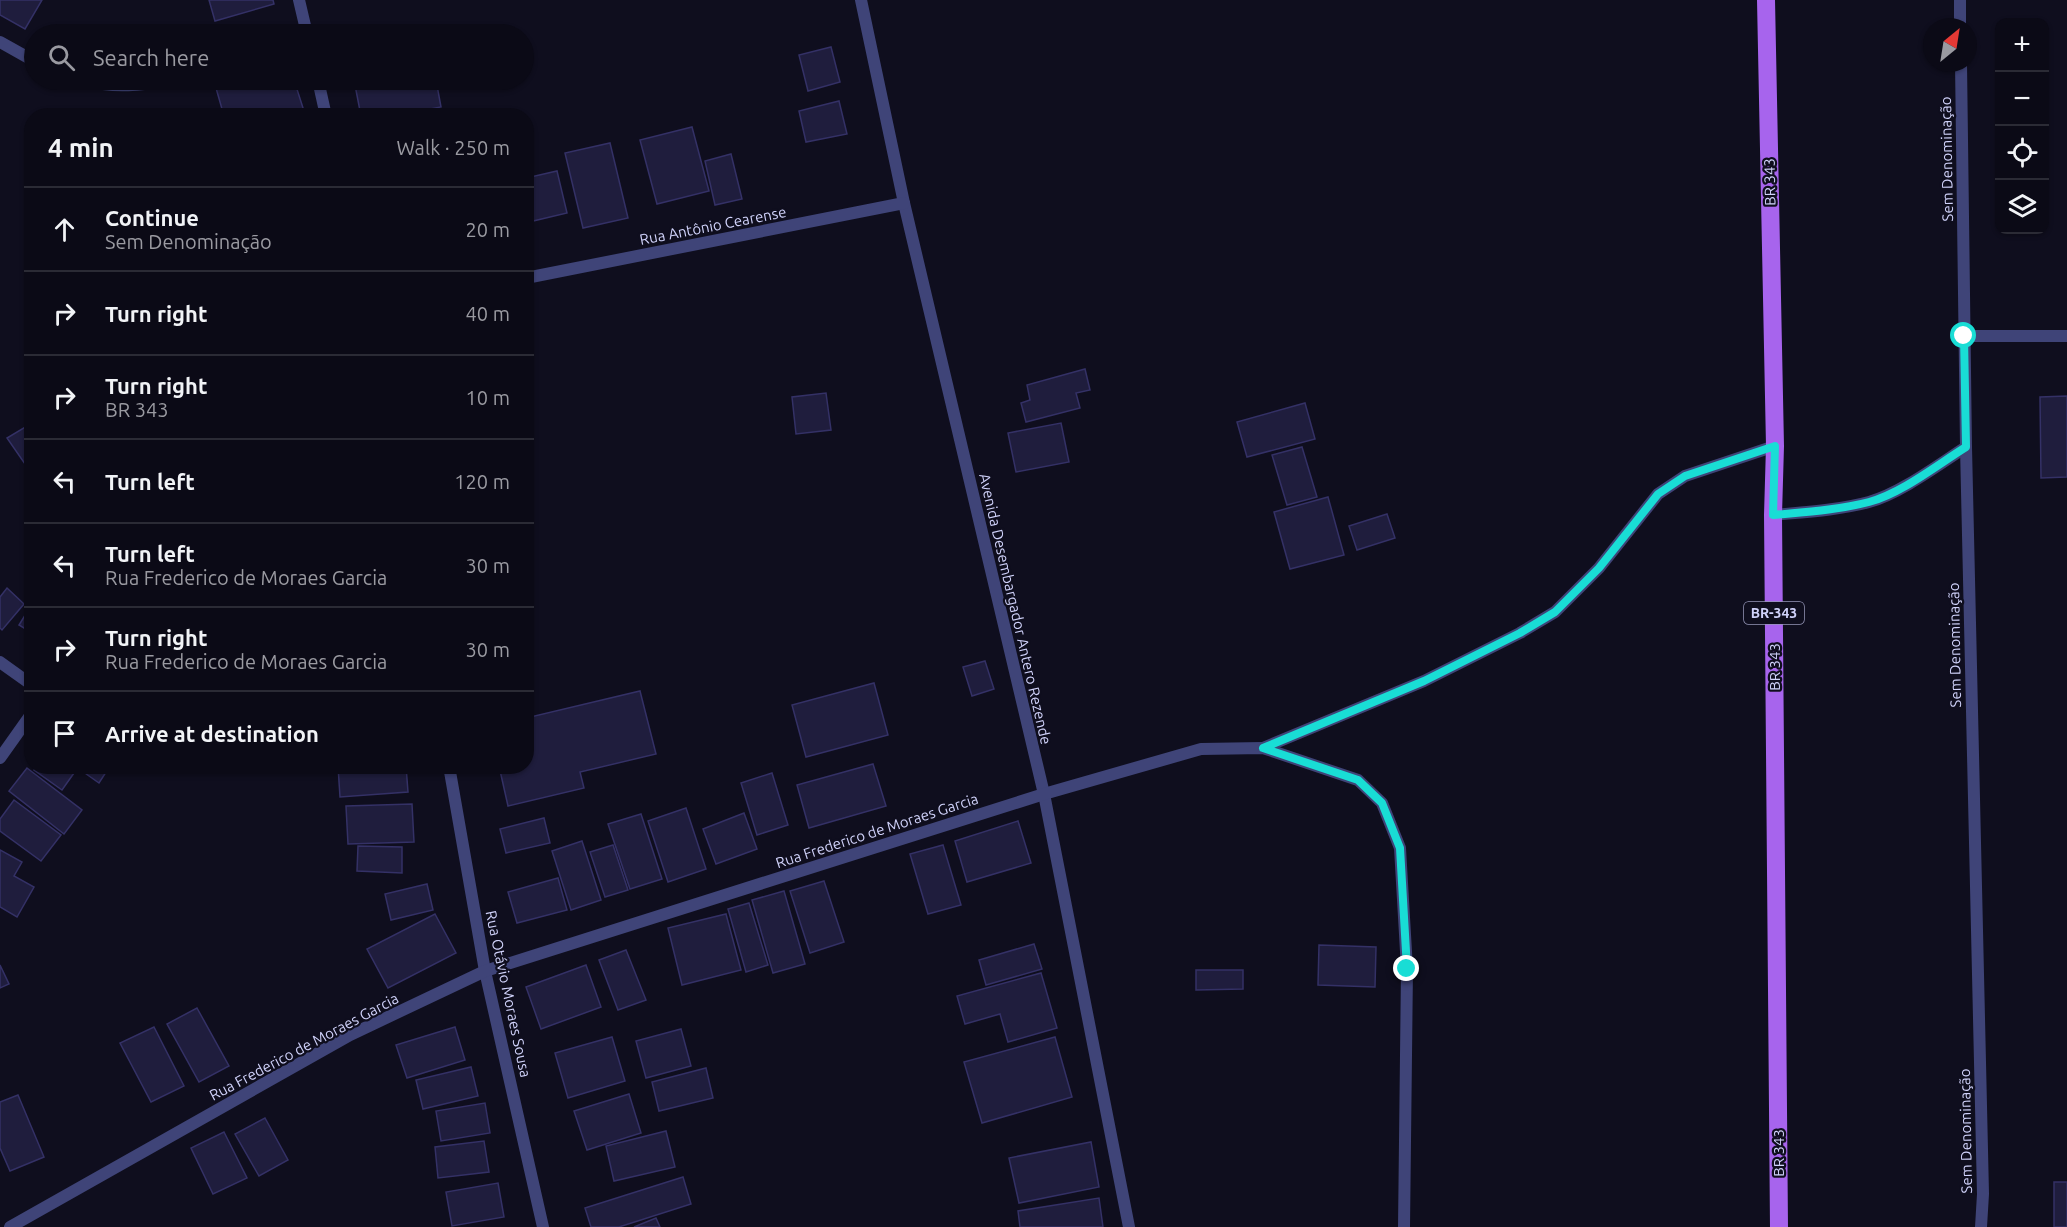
<!DOCTYPE html>
<meta charset="utf-8">
<style>
:root{--surface:#0b0a16;--page:#14131f;--text:#f1f3f6;--muted:#9a9aa1;--line:#2b2b35}
body{margin:0;font-family:Ubuntu,sans-serif;background:var(--page);color:var(--text)}
.controls{position:absolute;right:18px;top:18px;display:grid;overflow:hidden;border-radius:12px;box-shadow:0 2px 4px #0004}
.controls button{width:54px;height:54px;display:grid;place-items:center;padding:0;border:0;border-bottom:2px solid var(--line);background:var(--surface);color:var(--text);font:30px sans-serif}
.compass{position:absolute;left:1923px;top:18px;width:54px;height:54px;border-radius:50%;background:var(--surface);box-shadow:0 2px 4px #0004;rotate:30deg}
.stop{position:absolute;width:18px;height:18px;margin:-14px;border:4px solid #19ddd5;border-radius:50%;background:#fff}
.stop.end{background:#19ddd5;border-color:#fff;box-shadow:0 2px 6px #0008}
.list{margin:0;padding:0;list-style:none}
h2{display:flex;justify-content:space-between;align-items:center;height:78px;margin:0;padding:0 24px;font-size:26px}
h2 small{font-size:20px;font-weight:400;color:var(--muted)}
.list li{display:grid;grid-template-columns:39px 1fr auto;gap:18px;align-items:center;box-sizing:border-box;height:84px;padding:0 24px;border-top:2px solid var(--line)}
.list b{display:block;font-size:22px;white-space:nowrap}
.list p{margin:0;font-size:20px;white-space:nowrap;color:var(--muted)}
.list em{font-size:20px;font-style:normal;color:var(--muted)}
.icon{flex:none;width:33px;height:33px;fill:none;stroke:currentColor;stroke-width:2;stroke-linecap:round;stroke-linejoin:round}
.map{position:relative;flex:none;width:2067px;height:1227px;overflow:hidden}
.search{position:absolute;background:var(--surface);box-shadow:0 2px 4px #0004;left:24px;top:24px;width:510px;height:66px;display:flex;align-items:center;gap:15px;box-sizing:border-box;padding:0 21px;border-radius:33px;color:var(--muted);font-size:22px}
.panel{position:absolute;background:var(--surface);box-shadow:0 2px 4px #0004;left:24px;top:108px;width:510px;height:666px;border-radius:24px}
.map>svg:first-child{display:block}
</style>
<div class="map">
<svg width="2067" height="1227" viewBox="0 0 2067 1227">
<rect width="100%" height="100%" fill="#0f0e1e"/>
<g fill="#1f1d3d" stroke="#343166" stroke-width="1.5">
<path d="M0,0H42L25,29L0,15Z"/>
<path d="M209,0H273L274,4L215,21Z"/>
<path d="M831,47L840,82L808,91L799,55Z"/>
<path d="M219,80H294L304,111L289,116H224L214,81Z"/>
<path d="M354,80H436L441,107L392,116H361Z"/>
<path d="M839,101L847,134L806,142L799,111Z"/>
<path d="M692,127L709,191L657,204L640,140Z"/>
<path d="M610,143L628,218L583,228L565,153Z"/>
<path d="M731,154L742,199L715,205L705,161Z"/>
<path d="M557,171L567,213L533,221L526,194V178Z"/>
<path d="M1085,369L1090,390L1076,393L1080,408L1026,422L1021,403L1030,400L1027,385Z"/>
<path d="M826,393L831,430L796,434L792,397Z"/>
<path d="M2067,396V477L2041,478L2040,397Z"/>
<path d="M1305,403L1315,439L1247,457L1237,422Z"/>
<path d="M32,423V459L25,464L7,438Z"/>
<path d="M1061,423L1069,462L1016,472L1008,433Z"/>
<path d="M1302,447L1317,497L1287,505L1272,455Z"/>
<path d="M1328,497L1344,555L1290,569L1274,512Z"/>
<path d="M1387,514L1395,538L1357,550L1349,526Z"/>
<path d="M7,588L24,604L2,630L0,628V597Z"/>
<path d="M29,609L32,610V633L19,625Z"/>
<path d="M985,661L994,689L972,696L963,667Z"/>
<path d="M874,683L888,735L806,757L792,705Z"/>
<path d="M640,691L656,754L580,772L584,788L508,806L499,766H526V718Z"/>
<path d="M873,764L886,806L809,828L797,785Z"/>
<path d="M37,766H66L74,773L62,790L34,770Z"/>
<path d="M75,766H110L99,783Z"/>
<path d="M338,766H406L408,792L340,797Z"/>
<path d="M27,768L82,810L64,834L9,791Z"/>
<path d="M772,773L788,825L757,835L741,783Z"/>
<path d="M14,800L61,835L41,861L0,831V819Z"/>
<path d="M412,804L414,842L348,844L346,806Z"/>
<path d="M686,808L706,869L668,882L648,821Z"/>
<path d="M744,813L757,849L716,864L703,829Z"/>
<path d="M641,814L662,879L630,889L608,824Z"/>
<path d="M544,818L550,843L506,853L500,829Z"/>
<path d="M1018,821L1031,863L967,882L955,841Z"/>
<path d="M582,841L601,900L571,910L552,851Z"/>
<path d="M613,845L628,890L605,897L590,852Z"/>
<path d="M943,845L961,905L928,914L910,854Z"/>
<path d="M358,846L402,847V873L357,871Z"/>
<path d="M0,850L22,862L14,876L34,887L17,917L0,907Z"/>
<path d="M558,878L567,910L517,923L508,892Z"/>
<path d="M824,881L844,942L810,953L790,891Z"/>
<path d="M427,884L433,910L391,920L385,894Z"/>
<path d="M784,891L805,964L773,973L752,900Z"/>
<path d="M749,903L768,965L746,972L728,909Z"/>
<path d="M435,914L456,953L388,988L367,949Z"/>
<path d="M726,914L741,970L682,985L668,928Z"/>
<path d="M1034,944L1042,969L986,985L979,960Z"/>
<path d="M1319,945L1376,947L1375,987L1318,985Z"/>
<path d="M626,950L646,1000L618,1010L599,960Z"/>
<path d="M0,965L9,984L0,988Z"/>
<path d="M586,965L601,1007L541,1029L526,987Z"/>
<path d="M1196,970H1243V989L1196,990Z"/>
<path d="M1041,973L1057,1028L1008,1042L1000,1014L965,1024L957,996Z"/>
<path d="M197,1008L229,1066L199,1082L167,1024Z"/>
<path d="M154,1027L184,1086L151,1102L120,1043Z"/>
<path d="M455,1027L465,1060L407,1078L396,1045Z"/>
<path d="M681,1029L691,1066L646,1078L636,1041Z"/>
<path d="M612,1037L625,1081L568,1098L555,1053Z"/>
<path d="M1055,1037L1072,1097L982,1123L964,1062Z"/>
<path d="M471,1067L478,1096L423,1109L416,1080Z"/>
<path d="M706,1068L713,1098L659,1111L652,1082Z"/>
<path d="M629,1094L641,1133L587,1150L574,1111Z"/>
<path d="M18,1095L44,1157L10,1171L0,1148V1102Z"/>
<path d="M485,1103L490,1133L441,1141L436,1111Z"/>
<path d="M265,1118L288,1160L259,1176L235,1134Z"/>
<path d="M666,1131L675,1167L614,1181L606,1146Z"/>
<path d="M224,1132L247,1178L213,1194L191,1148Z"/>
<path d="M484,1141L489,1172L438,1178L435,1147Z"/>
<path d="M1091,1142L1099,1187L1019,1203L1009,1158Z"/>
<path d="M683,1177L691,1204L619,1227H591L585,1208Z"/>
<rect x="2054" y="1182" width="13" height="45"/>
<path d="M498,1183L504,1217L452,1226L446,1192Z"/>
<path d="M1099,1198L1103,1227H1020L1018,1211Z"/>
<path d="M656,1218L660,1227H634Z"/>
</g>
<g fill="none" stroke-linecap="round" stroke-linejoin="round">
<g stroke="#3f4478" stroke-width="12">
<path d="M299,0L307,34"/>
<path d="M861,0L904,203L1044,794L1129,1227"/>
<path d="M1960,0V27"/>
<path d="M0,42L34,61"/>
<path d="M1961,63L1966,447L1983,1194L1981,1227"/>
<path d="M85,80C114,89 142,85 173,80"/>
<path d="M318,80L326,116"/>
<path d="M526,278L904,203"/>
<path d="M1964,336H2067"/>
<path d="M1773,515C1805,512 1839,510 1869,502C1901,493 1938,465 1966,447"/>
<path d="M0,662L32,685"/>
<path d="M1263,748L1424,681L1520,633L1555,612L1599,568L1658,494L1685,476L1775,446"/>
<path d="M0,758L32,713"/>
<path d="M449,766L485,971L543,1227"/>
<path d="M10,1227L350,1035L485,971L1044,794L1201,749L1263,748L1358,780L1382,803L1400,848L1407,969L1404,1227"/>
</g>
<path stroke="#a764ed" stroke-width="18" d="M1766,0L1775,446L1773,515L1779,1227"/>
</g>
<g fill="none" stroke-linecap="round" stroke-linejoin="round">
<path stroke="#19ddd5" stroke-width="8" d="M1407,969L1400,848L1382,803L1358,780L1263,748L1424,681L1520,633L1555,612L1599,568L1658,494L1685,476L1775,446L1773,515C1805,512 1838,510 1869,502C1902,493 1937,465 1966,447L1964,336"/>
</g>
<g text-anchor="middle" stroke-width="4.5" stroke-linejoin="round" paint-order="stroke">
<rect fill="#0f0e1e" stroke="#9697b8" stroke-width="1.5" x="1744" y="602" width="60" height="22" rx="4.5"/>
<g font-size="14" font-weight="bold" fill="#d0d2fa">
<text x="1774" y="618">BR-343</text>
</g>
<g font-size="15" fill="#d0d2fa" stroke="#0f0e1e">
<text transform="translate(1947 159) rotate(-91)" y="5">Sem Denominação</text>
<text transform="translate(1770 182) rotate(-91)" y="5">BR 343</text>
<text transform="translate(713 226) rotate(-11)" y="5">Rua Antônio Cearense</text>
<text transform="translate(1015 609) rotate(77)" y="5">Avenida Desembargador Antero Rezende</text>
<text transform="translate(1955 645) rotate(-91)" y="5">Sem Denominação</text>
<text transform="translate(1775 667) rotate(-90)" y="5">BR 343</text>
<text transform="translate(877 831) rotate(-18)" y="5">Rua Frederico de Moraes Garcia</text>
<text transform="translate(508 994) rotate(78)" y="5">Rua Otávio Moraes Sousa</text>
<text transform="translate(304 1047) rotate(-28)" y="5">Rua Frederico de Moraes Garcia</text>
<text transform="translate(1966 1131) rotate(-91)" y="5">Sem Denominação</text>
<text transform="translate(1779 1153) rotate(-90)" y="5">BR 343</text>
</g>
</g>
</svg>
<div class="controls">
<button>+</button>
<button>−</button>
<button><svg class="icon" aria-label="locate" viewBox="0 0 24 24"><circle cx="12" cy="12" r="6"/><path d="M12 2v4M12 18v4M2 12h4M18 12h4"/></svg></button>
<button><svg class="icon" aria-label="layers" viewBox="0 0 24 24"><path d="M12 4l9 5-9 5-9-5zM3 14l9 5 9-5"/></svg></button>
</div>
<svg class="compass" viewBox="-18 -18 36 36"><path d="M0-13l5 13h-10z" fill="#e53935"/><path d="M0 13l5-13h-10z" fill="#9a9aa1"/></svg>
<div class="stop" style="left:1964px;top:336px"></div>
<div class="stop end" style="left:1407px;top:969px"></div>
<div class="search"><svg class="icon" aria-label="search" viewBox="0 0 24 24"><circle cx="10" cy="10" r="6"/><path d="M15 15l6 6"/></svg>Search here</div>
<section class="panel">
<h2>4 min<small>Walk · 250 m</small></h2>
<ul class="list">
<li><svg class="icon" aria-label="ahead" viewBox="0 0 24 24"><path d="M12 20V5M6 11l6-6 6 6"/></svg><div><b>Continue</b><p>Sem Denominação</p></div><em>20 m</em></li>
<li><svg class="icon" aria-label="right" viewBox="0 0 24 24"><path d="M7 20v-9h11M14 6l5 5-5 5"/></svg><div><b>Turn right</b></div><em>40 m</em></li>
<li><svg class="icon" aria-label="right" viewBox="0 0 24 24"><path d="M7 20v-9h11M14 6l5 5-5 5"/></svg><div><b>Turn right</b><p>BR 343</p></div><em>10 m</em></li>
<li><svg class="icon" aria-label="left" viewBox="0 0 24 24"><path d="M17 20v-9H6M10 6l-5 5 5 5"/></svg><div><b>Turn left</b></div><em>120 m</em></li>
<li><svg class="icon" aria-label="left" viewBox="0 0 24 24"><path d="M17 20v-9H6M10 6l-5 5 5 5"/></svg><div><b>Turn left</b><p>Rua Frederico de Moraes Garcia</p></div><em>30 m</em></li>
<li><svg class="icon" aria-label="right" viewBox="0 0 24 24"><path d="M7 20v-9h11M14 6l5 5-5 5"/></svg><div><b>Turn right</b><p>Rua Frederico de Moraes Garcia</p></div><em>30 m</em></li>
<li><svg class="icon" aria-label="arrive" viewBox="0 0 24 24"><path d="M6 21V4h12l-3 4 3 4H6"/></svg><div><b>Arrive at destination</b></div></li>
</ul>
</section>
</div>
